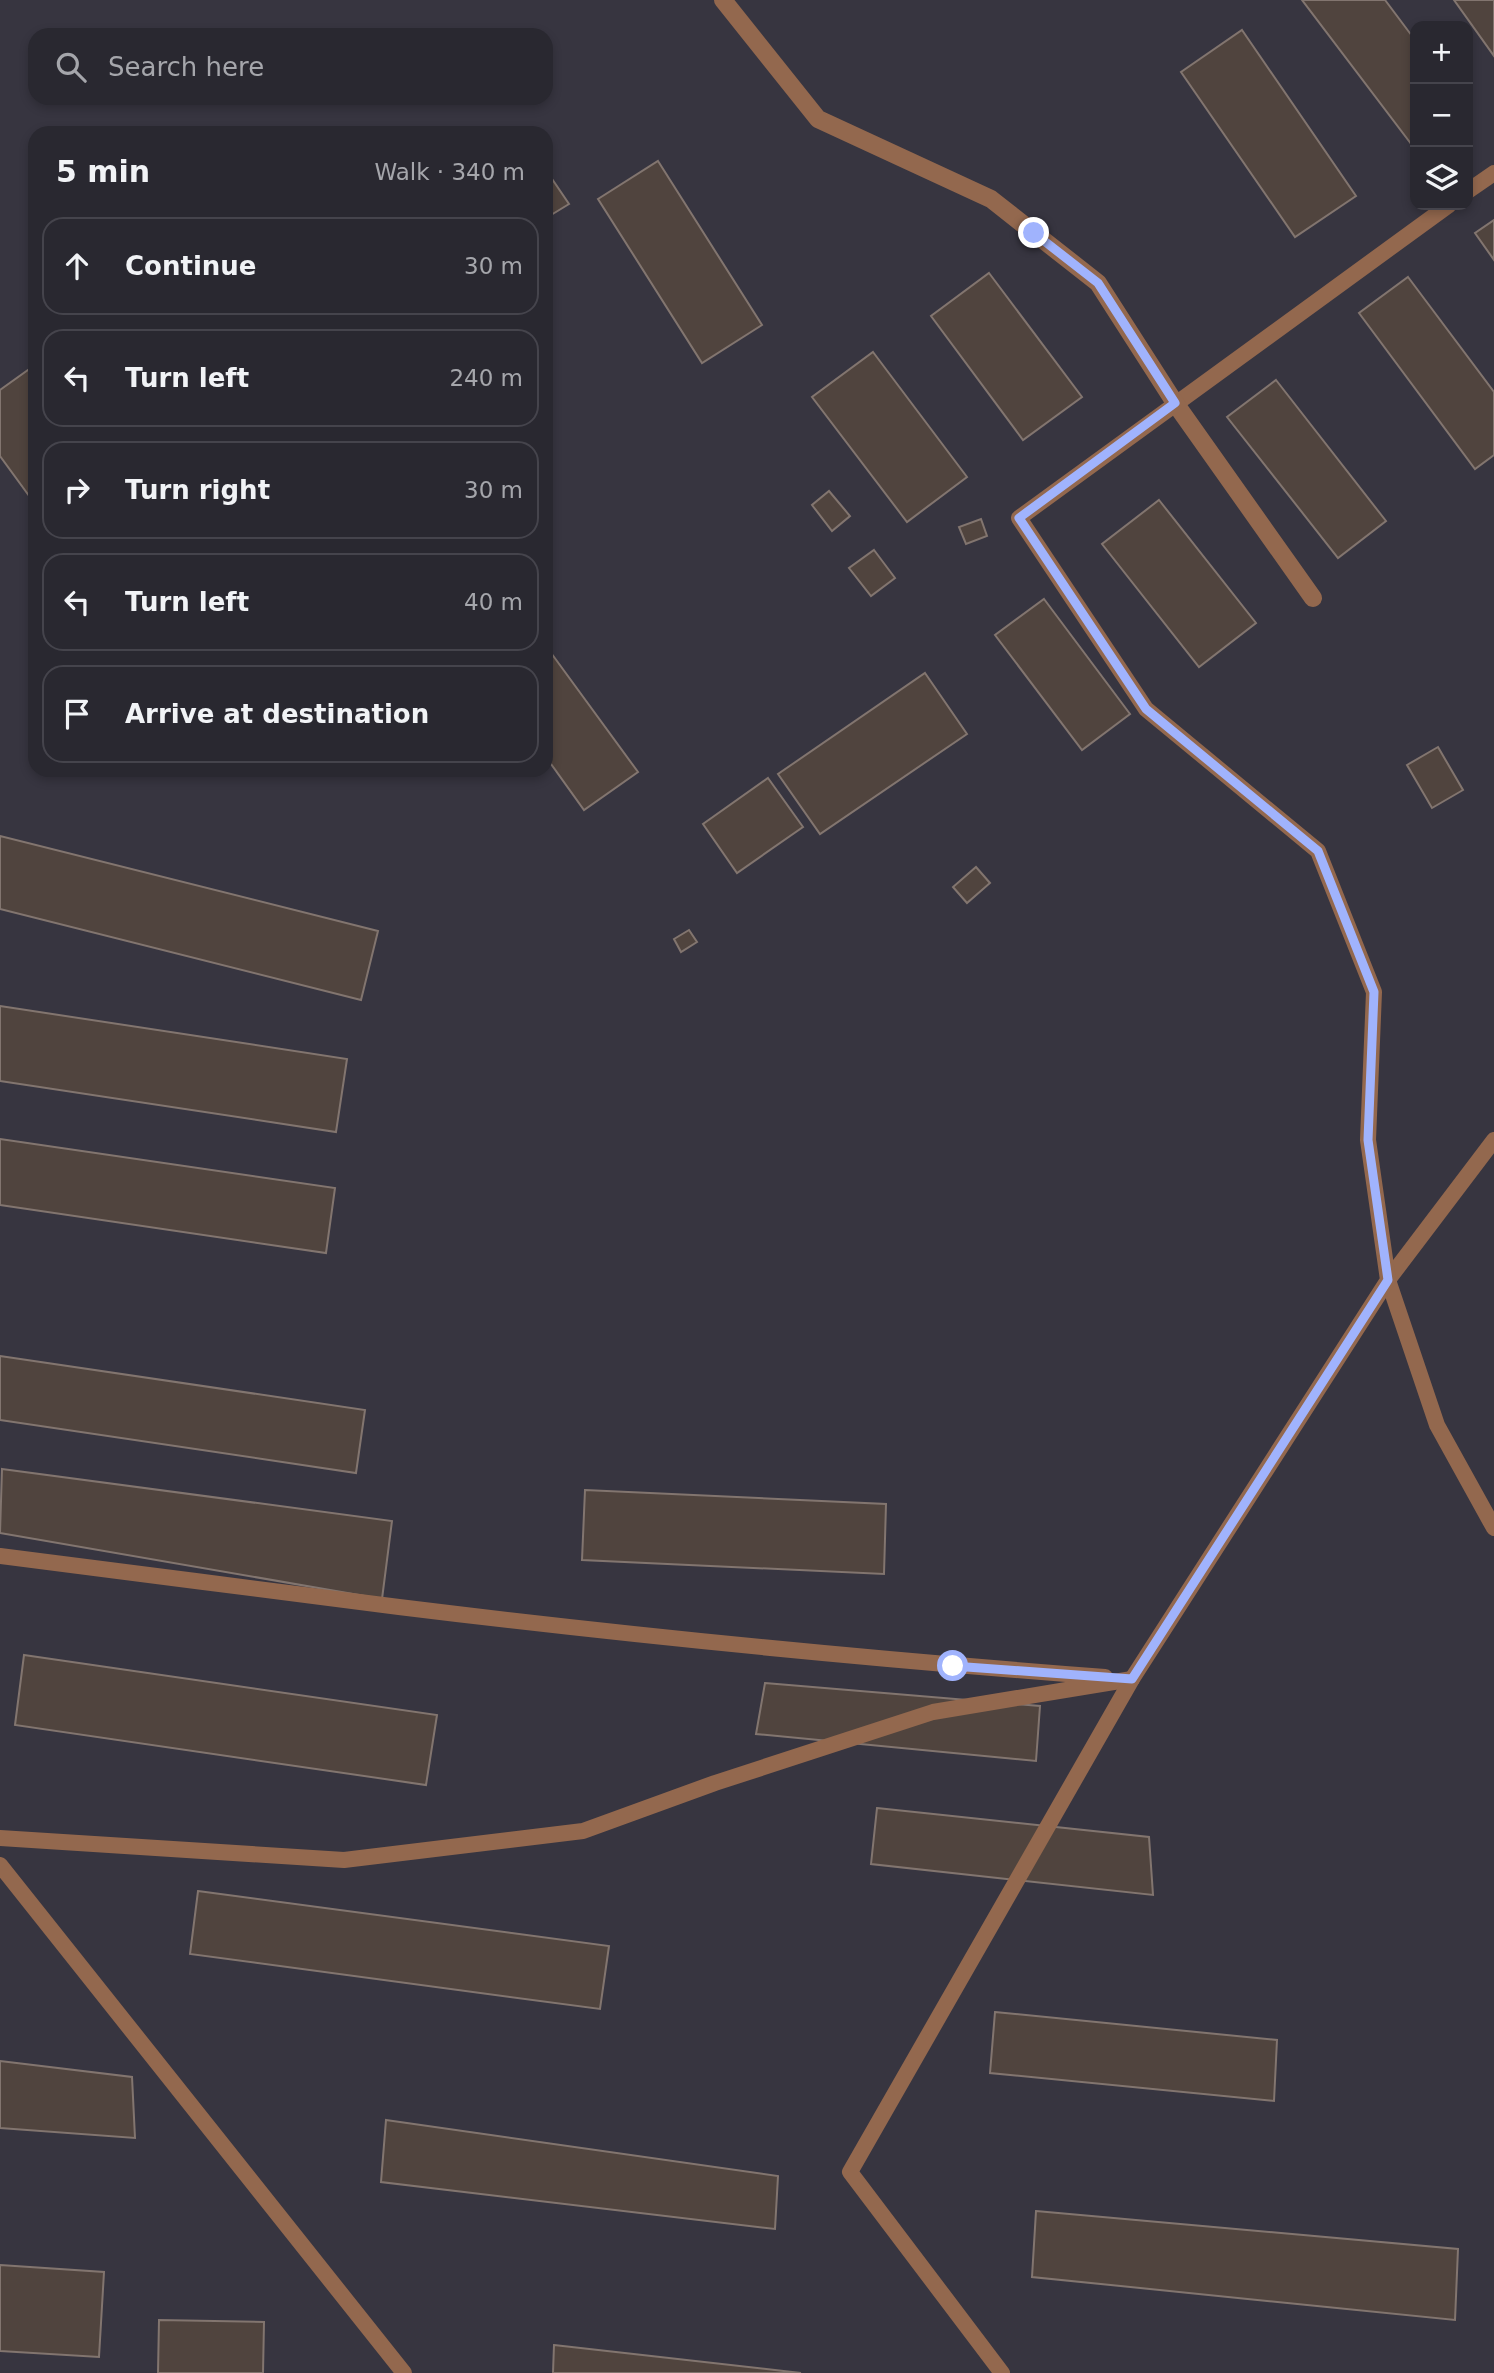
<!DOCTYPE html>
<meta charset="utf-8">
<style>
:root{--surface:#292830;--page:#35343c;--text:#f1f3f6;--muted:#a5a6ab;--line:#45444c}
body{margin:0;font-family:"DejaVu Sans",sans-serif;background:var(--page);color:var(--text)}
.controls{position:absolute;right:21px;top:21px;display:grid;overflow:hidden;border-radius:14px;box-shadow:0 4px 10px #0003}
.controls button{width:63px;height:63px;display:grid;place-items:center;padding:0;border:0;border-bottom:2px solid var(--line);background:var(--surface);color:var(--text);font:35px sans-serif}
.stop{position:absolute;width:21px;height:21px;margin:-16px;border:5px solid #a0b3fd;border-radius:50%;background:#fff}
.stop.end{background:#a0b3fd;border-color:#fff;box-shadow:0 2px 7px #0008}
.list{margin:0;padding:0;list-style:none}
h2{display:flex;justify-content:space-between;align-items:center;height:91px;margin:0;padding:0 28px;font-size:30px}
h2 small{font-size:23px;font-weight:400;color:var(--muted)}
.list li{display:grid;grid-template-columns:46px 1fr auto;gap:21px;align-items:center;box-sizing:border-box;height:98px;margin:0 14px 14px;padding:0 14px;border:2px solid var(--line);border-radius:21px}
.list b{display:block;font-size:26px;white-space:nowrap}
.list em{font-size:23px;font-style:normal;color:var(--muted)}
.icon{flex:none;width:38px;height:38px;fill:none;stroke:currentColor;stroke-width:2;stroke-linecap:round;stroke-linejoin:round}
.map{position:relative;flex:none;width:1494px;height:2373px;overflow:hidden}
.search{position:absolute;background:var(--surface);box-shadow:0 4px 10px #0003;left:28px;top:28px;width:525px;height:77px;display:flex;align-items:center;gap:18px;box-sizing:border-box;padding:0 24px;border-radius:21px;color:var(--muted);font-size:26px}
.panel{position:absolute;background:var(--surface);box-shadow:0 4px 10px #0003;left:28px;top:126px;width:525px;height:651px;border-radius:21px}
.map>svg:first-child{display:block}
</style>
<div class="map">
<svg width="1494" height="2373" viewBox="0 0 1494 2373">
<rect width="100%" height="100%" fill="#373540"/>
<g fill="#50443e" stroke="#82756f" stroke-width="2">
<path d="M1302,0H1385L1415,40V149Z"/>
<path d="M1454,0H1494V56Z"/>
<path d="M1242,30L1356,196L1295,237L1181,72Z"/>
<path d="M658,161L762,325L702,363L598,199Z"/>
<path d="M546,170L569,204L546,218Z"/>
<path d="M1494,220V260L1475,233Z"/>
<path d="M989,273L1082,397L1023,440L931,316Z"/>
<path d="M1408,277L1494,392V455L1475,469L1359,313Z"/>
<path d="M873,352L967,477L907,522L812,397Z"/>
<path d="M35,365V504L0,456V390Z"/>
<path d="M1276,380L1386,521L1338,558L1227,417Z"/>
<path d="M829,491L850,516L832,531L812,505Z"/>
<path d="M1159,500L1256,623L1199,667L1102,544Z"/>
<path d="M981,519L987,536L966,544L959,527Z"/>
<path d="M874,550L895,578L871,596L849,568Z"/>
<path d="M1044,599L1130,714L1082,750L995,635Z"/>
<path d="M546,646L638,772L584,810L546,757Z"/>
<path d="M925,673L967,734L820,834L778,774Z"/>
<path d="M1438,747L1463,790L1432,808L1407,765Z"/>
<path d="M768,778L803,827L737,873L703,824Z"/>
<path d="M0,836L378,931L361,1000L0,909Z"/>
<path d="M976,867L990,883L967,903L953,887Z"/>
<path d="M689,930L697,942L681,952L674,939Z"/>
<path d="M0,1006L347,1059L336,1132L0,1081Z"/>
<path d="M0,1139L335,1188L326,1253L0,1205Z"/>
<path d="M0,1356L365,1410L356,1473L0,1420Z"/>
<path d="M2,1469L392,1521L382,1599L0,1533Z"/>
<path d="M585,1490L886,1504L884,1574L582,1560Z"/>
<path d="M24,1655L437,1715L426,1785L15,1725Z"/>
<path d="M765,1683L1040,1706L1036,1761L756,1734Z"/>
<path d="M877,1808L1149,1837L1153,1895L871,1864Z"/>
<path d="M198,1891L609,1946L600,2009L190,1954Z"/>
<path d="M995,2012L1277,2040L1274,2101L990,2073Z"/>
<path d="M0,2061L132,2077L135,2138L0,2128Z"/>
<path d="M386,2120L778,2176L775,2229L381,2182Z"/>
<path d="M1036,2211L1458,2249L1455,2320L1032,2277Z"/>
<path d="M0,2265L104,2272L99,2357L0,2351Z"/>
<path d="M159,2320L264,2322L263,2373H158Z"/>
<path d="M554,2345L801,2373H553Z"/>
</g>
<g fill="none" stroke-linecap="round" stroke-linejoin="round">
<g stroke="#93684e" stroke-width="16">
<path d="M1468,191L1494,173"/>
<path d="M1494,1140L1388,1280L1437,1425L1494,1528"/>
<path d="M0,1556C133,1572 266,1591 399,1607C634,1636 870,1659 1105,1677"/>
<path d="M0,1838L344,1860L583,1831L715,1783L933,1712L1132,1679"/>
<path d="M0,1865L404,2373"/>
<path d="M1002,2373L850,2172L1132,1679L1388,1280L1368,1140L1374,992L1318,851L1146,709L1019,518L1449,205"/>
</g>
<path stroke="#93684e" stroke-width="18" d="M723,0L818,119L991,199L1098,283L1175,403L1313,598"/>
</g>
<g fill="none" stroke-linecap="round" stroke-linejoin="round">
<path stroke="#a0b3fd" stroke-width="9" d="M953,1666L1132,1679L1388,1280L1368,1140L1374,992L1318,851L1146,709L1019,518L1175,403L1098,283L1034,233"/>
</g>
</svg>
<div class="controls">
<button>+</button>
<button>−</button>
<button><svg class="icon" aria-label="layers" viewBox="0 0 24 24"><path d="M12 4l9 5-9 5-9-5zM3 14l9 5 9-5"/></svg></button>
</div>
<div class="stop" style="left:953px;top:1666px"></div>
<div class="stop end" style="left:1034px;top:233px"></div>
<div class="search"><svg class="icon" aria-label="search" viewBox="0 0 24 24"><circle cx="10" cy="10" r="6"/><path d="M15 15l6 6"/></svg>Search here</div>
<section class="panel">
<h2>5 min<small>Walk · 340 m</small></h2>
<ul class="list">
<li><svg class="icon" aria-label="ahead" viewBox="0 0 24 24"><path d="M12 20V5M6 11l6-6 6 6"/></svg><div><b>Continue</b></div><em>30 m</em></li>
<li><svg class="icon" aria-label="left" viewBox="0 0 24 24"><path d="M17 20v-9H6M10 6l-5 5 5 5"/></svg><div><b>Turn left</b></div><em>240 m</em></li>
<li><svg class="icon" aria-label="right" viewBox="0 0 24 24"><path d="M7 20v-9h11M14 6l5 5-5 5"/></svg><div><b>Turn right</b></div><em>30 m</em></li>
<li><svg class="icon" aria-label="left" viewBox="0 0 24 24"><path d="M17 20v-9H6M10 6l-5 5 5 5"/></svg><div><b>Turn left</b></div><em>40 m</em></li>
<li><svg class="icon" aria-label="arrive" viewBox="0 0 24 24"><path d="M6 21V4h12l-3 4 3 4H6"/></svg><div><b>Arrive at destination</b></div></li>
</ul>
</section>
</div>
